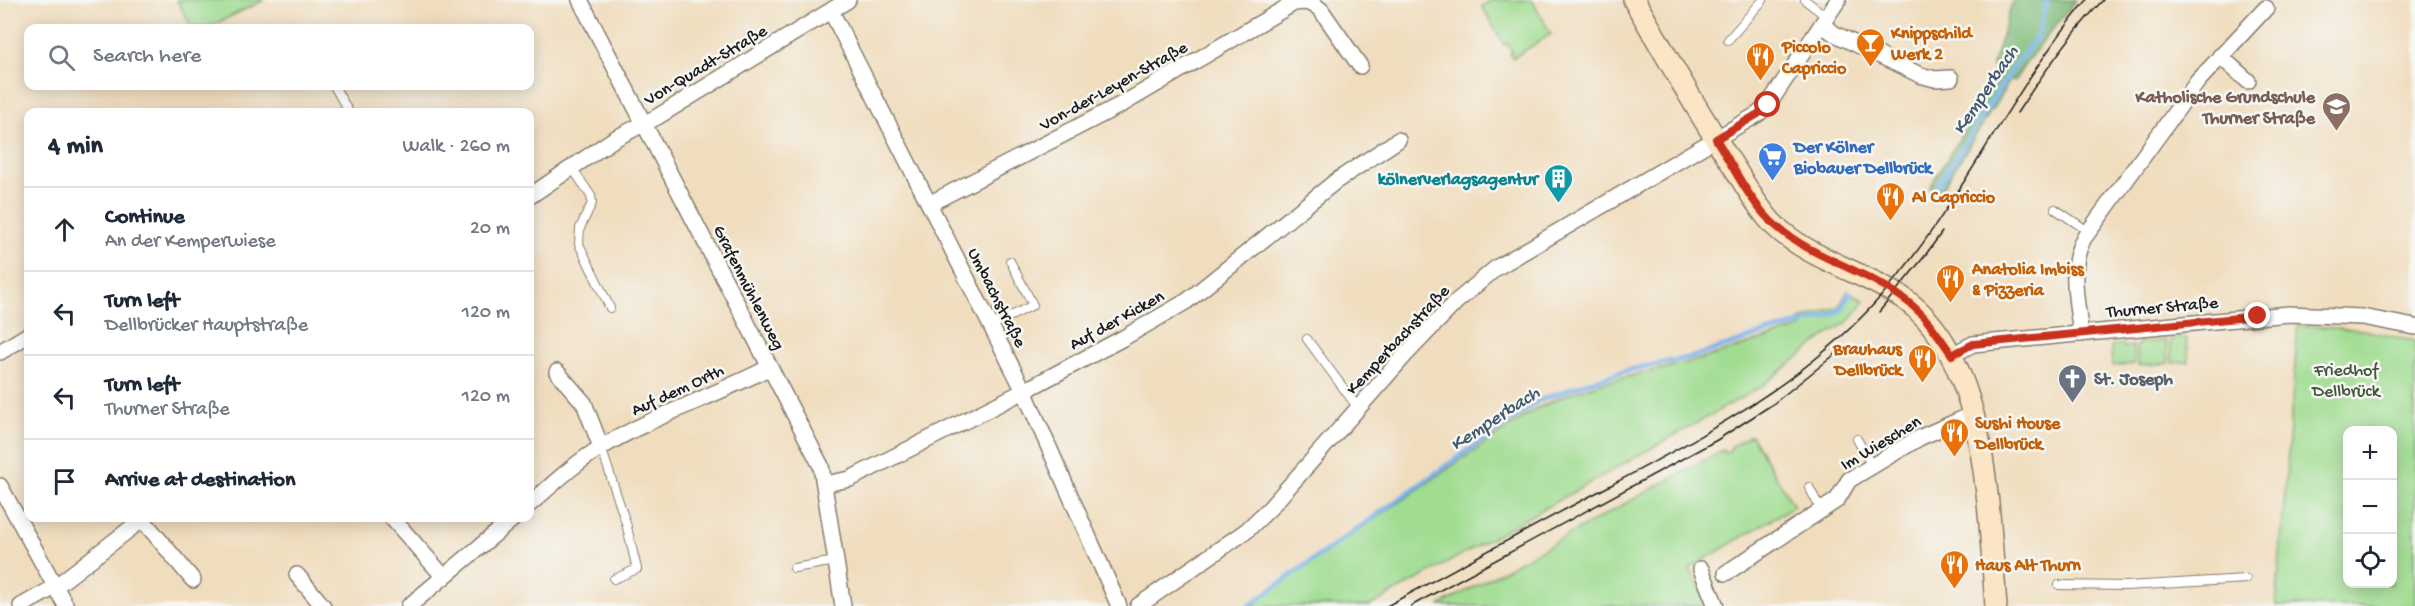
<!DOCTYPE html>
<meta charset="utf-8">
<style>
:root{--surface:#fff;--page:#f6f6f7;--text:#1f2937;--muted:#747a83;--line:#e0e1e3}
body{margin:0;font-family:"Gochi Hand",sans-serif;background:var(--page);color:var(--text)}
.controls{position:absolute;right:18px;bottom:18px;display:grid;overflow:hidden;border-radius:12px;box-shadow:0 3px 15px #0003}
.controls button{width:54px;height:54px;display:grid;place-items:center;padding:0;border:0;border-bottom:2px solid var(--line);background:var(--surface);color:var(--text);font:30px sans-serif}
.stop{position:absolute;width:18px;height:18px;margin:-14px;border:4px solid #c8321e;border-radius:50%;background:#fff}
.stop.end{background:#c8321e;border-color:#fff;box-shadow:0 2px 6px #0008}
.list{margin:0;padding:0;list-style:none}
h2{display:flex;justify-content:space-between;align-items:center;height:78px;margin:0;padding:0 24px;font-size:26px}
h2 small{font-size:20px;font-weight:400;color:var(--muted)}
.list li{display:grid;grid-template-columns:39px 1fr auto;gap:18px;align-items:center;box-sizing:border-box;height:84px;padding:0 24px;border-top:2px solid var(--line)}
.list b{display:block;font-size:22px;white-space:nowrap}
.list p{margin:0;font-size:20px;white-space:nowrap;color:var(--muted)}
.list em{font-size:20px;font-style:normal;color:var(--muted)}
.icon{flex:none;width:33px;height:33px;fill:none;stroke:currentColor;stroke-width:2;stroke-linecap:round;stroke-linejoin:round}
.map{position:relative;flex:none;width:2415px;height:606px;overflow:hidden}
.search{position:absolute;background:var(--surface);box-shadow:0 3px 15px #0003;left:24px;top:24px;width:510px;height:66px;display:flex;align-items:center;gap:15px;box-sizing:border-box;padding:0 21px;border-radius:12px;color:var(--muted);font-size:22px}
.panel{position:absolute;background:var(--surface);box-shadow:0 3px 15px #0003;left:24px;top:108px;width:510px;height:414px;border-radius:12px}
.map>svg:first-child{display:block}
</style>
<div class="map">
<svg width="2415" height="606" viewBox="0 0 2415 606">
<rect width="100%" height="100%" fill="#f6f6f2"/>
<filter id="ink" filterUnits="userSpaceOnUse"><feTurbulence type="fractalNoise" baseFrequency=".0167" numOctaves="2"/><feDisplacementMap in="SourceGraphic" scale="12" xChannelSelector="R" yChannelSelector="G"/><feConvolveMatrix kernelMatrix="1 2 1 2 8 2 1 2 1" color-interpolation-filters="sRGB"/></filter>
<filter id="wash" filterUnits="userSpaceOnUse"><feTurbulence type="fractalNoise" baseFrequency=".008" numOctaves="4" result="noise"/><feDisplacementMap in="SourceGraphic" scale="24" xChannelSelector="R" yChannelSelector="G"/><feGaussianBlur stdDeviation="1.35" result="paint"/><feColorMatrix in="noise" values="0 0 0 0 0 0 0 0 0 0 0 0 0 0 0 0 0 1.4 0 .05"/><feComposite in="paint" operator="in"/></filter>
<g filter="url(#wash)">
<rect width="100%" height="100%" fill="#f0ddbe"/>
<g fill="#a0dd92" stroke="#5e7c57" stroke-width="1.5" fill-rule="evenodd">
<path d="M177,0H264L207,28H192Z"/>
<path d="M1492,0H1532L1551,34L1513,58L1510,54L1512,52L1507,43L1504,45L1482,6Z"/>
<path d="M1848,291L1865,301L1849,321L1824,337L1761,387L1370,606H1252L1284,581L1534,410L1563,396L1601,383L1698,360L1803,327L1800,320L1839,307Z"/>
<path d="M2298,325L2363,330L2415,341V606H2276ZM2348,430H2392V584H2348Z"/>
<path d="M2187,338L2189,362L2172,363L2170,341L2171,339Z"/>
<path d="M2166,340L2168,363L2138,366L2136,346L2139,345V343Z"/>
<path d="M2123,344L2124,347L2133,346L2134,364L2112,366L2111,346Z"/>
<path d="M1751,435L1794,506L1690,568L1708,606H1439L1723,450L1725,453L1730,450L1732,446Z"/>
</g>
<path fill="#80bc7c" stroke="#4e6c4c" stroke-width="1.5" d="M2013,0H2076L2028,60L2014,81L2011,79L1940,192L1932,191L1930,187L2000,72L1992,67Z"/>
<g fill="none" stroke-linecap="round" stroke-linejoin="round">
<g stroke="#7bb3eb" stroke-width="5">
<path d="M1935,190L2010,73L2038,35L2047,0"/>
<path d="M1248,606L1538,401L1586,383L1629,370L1696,356L1765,333L1829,316L1841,310L1850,293"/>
</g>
</g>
</g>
<g filter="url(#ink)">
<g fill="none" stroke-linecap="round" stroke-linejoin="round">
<defs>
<g id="lane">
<path d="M1805,0L1827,17"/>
<path d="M1728,40L1763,0"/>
<path d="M334,86L349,112"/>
<path d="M572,168L591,196L592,203L580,228L579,244L610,308"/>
<path d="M2055,209L2088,231"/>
<path d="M991,326L1033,305L1010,261"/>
<path d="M1307,339L1358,408"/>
<path d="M1857,439L1872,466"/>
<path d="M601,447L626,523L637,569L614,579"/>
<path d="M1809,487L1821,510"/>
<path d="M794,568L836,561"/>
<path d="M2059,585L2126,586L2246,579"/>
</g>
<g id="street">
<path d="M580,0L821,466L843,606"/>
<path d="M831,11L1024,391L1119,606"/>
<path d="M1822,25L1835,34L1920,75L1935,79L1951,78"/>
<path d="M2220,56L2248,81"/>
<path d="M530,196L614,139L657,117L848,0"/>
<path d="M929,204L1126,102L1294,3C1305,1 1312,2 1321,10L1360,66"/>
<path d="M2081,334C2077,302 2068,267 2084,238L2198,81L2266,8"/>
<path d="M0,352L28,335"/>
<path d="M1952,355L1973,344L2289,314L2362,317L2415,327"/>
<path d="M557,372L584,403L601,447"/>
<path d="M825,484L850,479L1024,391L1125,337L1187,301L1336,181L1398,140"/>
<path d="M0,486L66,606"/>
<path d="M530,504C553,484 576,462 602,447C655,415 715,396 770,367"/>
<path d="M392,518L444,577"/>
<path d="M142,519L193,580"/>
<path d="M1701,569L1716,606"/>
<path d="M1726,573L1837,500L1849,480L1919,438L1962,419L1974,417"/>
<path d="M297,575L323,606"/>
<path d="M21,606L55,587L144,518"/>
<path d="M409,606L514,518"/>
<path d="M1138,606L1246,531L1269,509L1406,354L1456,302L1496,268L1758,114L1768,105L1838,0"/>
</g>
<path id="secondary" d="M1634,0C1666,55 1697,111 1732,164C1745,184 1756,206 1773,224C1808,259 1862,271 1903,298C1989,358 1988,512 1996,606"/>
</defs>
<use href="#lane" stroke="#867c6d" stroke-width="10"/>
<use href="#street" stroke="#867c6d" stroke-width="18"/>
<use href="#secondary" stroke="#867c6d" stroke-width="24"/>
<use href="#lane" stroke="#fff" stroke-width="8"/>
<use href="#street" stroke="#fff" stroke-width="15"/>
<use href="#secondary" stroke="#fce5c4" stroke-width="21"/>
<g stroke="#1c1c1c" stroke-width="1.5">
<path d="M2017,113C2043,73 2071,34 2103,0"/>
<path d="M1879,312L1924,257L1942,232"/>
<path d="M1387,606C1462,565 1537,524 1613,484C1707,433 1801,384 1874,304C1958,212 2007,95 2087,0"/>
<path d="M1411,606L1717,440L1773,404L1838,352"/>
</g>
</g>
</g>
<g fill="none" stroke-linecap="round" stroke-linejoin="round" filter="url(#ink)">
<path stroke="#c8321e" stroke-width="8" d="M1768,105L1758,114L1716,139C1733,166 1752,206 1776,226C1815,260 1868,270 1908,302C1926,316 1939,336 1952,355L1973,344L2258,316"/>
</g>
<defs>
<symbol id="bar-pin" viewBox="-11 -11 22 30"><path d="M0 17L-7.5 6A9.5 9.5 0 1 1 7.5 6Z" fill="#e8710a" stroke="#f6f6f2"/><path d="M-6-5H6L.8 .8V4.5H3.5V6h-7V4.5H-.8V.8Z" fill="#fff"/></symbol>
<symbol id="restaurant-pin" viewBox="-11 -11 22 30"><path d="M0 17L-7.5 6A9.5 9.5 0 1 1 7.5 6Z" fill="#e8710a" stroke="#f6f6f2"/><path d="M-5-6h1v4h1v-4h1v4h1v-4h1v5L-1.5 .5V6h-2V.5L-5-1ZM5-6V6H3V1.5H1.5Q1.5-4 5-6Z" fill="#fff"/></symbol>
<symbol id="school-pin" viewBox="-11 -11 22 30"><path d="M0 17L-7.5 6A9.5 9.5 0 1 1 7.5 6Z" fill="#8d6e63" stroke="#f6f6f2"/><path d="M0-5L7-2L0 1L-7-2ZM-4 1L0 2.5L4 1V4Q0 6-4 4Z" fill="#fff"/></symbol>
<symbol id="supermarket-pin" viewBox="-11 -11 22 30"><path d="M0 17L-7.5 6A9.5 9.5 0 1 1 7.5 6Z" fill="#3f7fe0" stroke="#f6f6f2"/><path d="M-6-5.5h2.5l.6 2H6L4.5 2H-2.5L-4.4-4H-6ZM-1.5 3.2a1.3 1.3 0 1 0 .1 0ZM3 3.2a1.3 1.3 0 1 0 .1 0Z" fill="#fff"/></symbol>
<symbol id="building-pin" viewBox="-11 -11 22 30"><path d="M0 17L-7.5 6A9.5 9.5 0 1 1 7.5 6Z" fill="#0f9aa8" stroke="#f6f6f2"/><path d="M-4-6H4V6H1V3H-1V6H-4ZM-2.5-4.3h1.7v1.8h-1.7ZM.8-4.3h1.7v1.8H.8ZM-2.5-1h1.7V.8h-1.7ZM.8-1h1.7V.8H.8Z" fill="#fff"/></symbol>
<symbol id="church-pin" viewBox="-11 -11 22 30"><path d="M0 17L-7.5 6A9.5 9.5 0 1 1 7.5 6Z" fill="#6b7280" stroke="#f6f6f2"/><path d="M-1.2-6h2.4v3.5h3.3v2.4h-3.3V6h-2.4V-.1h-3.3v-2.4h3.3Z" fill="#fff"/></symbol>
</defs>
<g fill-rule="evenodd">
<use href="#bar-pin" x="1854" y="26" width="33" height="45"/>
<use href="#restaurant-pin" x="1744" y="40" width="33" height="45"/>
<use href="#school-pin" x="2320" y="90" width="33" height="45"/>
<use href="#supermarket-pin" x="1756" y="140" width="33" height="45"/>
<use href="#building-pin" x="1542" y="162" width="33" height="45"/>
<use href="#restaurant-pin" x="1874" y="180" width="33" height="45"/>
<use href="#restaurant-pin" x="1934" y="262" width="33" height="45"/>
<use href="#restaurant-pin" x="1906" y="342" width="33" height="45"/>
<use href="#church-pin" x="2056" y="362" width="33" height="45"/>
<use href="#restaurant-pin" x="1938" y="416" width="33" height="45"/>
<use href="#restaurant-pin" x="1938" y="548" width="33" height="45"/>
</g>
<g text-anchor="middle" stroke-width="5" stroke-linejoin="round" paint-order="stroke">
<g font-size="18" font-weight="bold" fill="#c56008" stroke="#f6f6f2" text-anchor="start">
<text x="1891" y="38">Knippschild<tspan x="1891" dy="21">Werk 2</tspan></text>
<text x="1782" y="52">Piccolo<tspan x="1782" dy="21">Capriccio</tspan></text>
<text x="1912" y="202">Al Capriccio</text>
<text x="1972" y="274">Anatolia Imbiss<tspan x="1972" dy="21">&amp; Pizzeria</tspan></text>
<text x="1902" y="354" text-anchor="end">Brauhaus<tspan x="1902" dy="21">Dellbrück</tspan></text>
<text x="1975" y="428">Sushi House<tspan x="1975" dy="21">Dellbrück</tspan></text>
<text x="1975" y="570">Haus Alt Thurn</text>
</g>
<g font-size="18" fill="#1c1c1c" stroke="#f6f6f2">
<text transform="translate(705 64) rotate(-31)" y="6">Von-Quadt-Straße</text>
<text transform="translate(1113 85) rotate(-29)" y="6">Von-der-Leyen-Straße</text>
<text transform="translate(750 287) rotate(63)" y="6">Grafenmühlenweg</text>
<text transform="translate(998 297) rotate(63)" y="6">Umbachstraße</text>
<text transform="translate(2162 306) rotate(-5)" y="6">Thurner Straße</text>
<text transform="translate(1116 319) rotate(-29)" y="6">Auf der Kicken</text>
<text transform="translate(1397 339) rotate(-47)" y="6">Kemperbachstraße</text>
<text transform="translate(677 389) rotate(-25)" y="6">Auf dem Orth</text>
<text transform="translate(1880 442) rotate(-31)" y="6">Im Wieschen</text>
</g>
<g font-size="18" font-weight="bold" fill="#785e54" stroke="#f6f6f2" text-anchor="end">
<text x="2315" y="102">Katholische Grundschule<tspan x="2315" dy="21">Thurner Straße</tspan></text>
</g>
<g font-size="18" font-weight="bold" fill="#366cbe" stroke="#f6f6f2" text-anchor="start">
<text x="1794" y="152">Der Kölner<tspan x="1794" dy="21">Biobauer Dellbrück</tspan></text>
</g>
<g font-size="18" font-weight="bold" fill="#0d838f" stroke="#f6f6f2" text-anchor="end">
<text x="1538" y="184">kölnerverlagsagentur</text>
</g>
<g font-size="18" fill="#44563f" stroke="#f6f6f2">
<text x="2346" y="375">Friedhof<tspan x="2346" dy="21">Dellbrück</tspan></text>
</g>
<g font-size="18" font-weight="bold" fill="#5b616d" stroke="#f6f6f2" text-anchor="start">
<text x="2094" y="384">St. Joseph</text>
</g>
<g font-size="20" font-style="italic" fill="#42586f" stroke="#f6f6f2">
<text transform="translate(1984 89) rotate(-56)" y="7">Kemperbach</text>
<text transform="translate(1494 417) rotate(-33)" y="7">Kemperbach</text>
</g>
</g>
</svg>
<div class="controls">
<button>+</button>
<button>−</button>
<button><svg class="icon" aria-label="locate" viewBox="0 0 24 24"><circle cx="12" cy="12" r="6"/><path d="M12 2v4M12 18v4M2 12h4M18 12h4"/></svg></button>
</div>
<div class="stop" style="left:1768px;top:105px"></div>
<div class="stop end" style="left:2258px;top:316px"></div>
<div class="search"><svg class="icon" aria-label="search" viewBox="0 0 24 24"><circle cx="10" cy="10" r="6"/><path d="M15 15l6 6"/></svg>Search here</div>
<section class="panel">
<h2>4 min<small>Walk · 260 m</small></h2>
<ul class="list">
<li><svg class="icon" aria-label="ahead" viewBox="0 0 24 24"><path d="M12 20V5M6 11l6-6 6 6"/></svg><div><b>Continue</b><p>An der Kemperwiese</p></div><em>20 m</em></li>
<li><svg class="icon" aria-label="left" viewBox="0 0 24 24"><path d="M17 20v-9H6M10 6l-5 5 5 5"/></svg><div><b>Turn left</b><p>Dellbrücker Hauptstraße</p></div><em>120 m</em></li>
<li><svg class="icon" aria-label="left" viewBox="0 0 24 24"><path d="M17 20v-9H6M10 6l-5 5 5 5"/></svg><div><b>Turn left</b><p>Thurner Straße</p></div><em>120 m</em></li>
<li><svg class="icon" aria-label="arrive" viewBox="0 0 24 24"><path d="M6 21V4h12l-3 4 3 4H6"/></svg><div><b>Arrive at destination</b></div></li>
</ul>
</section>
</div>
